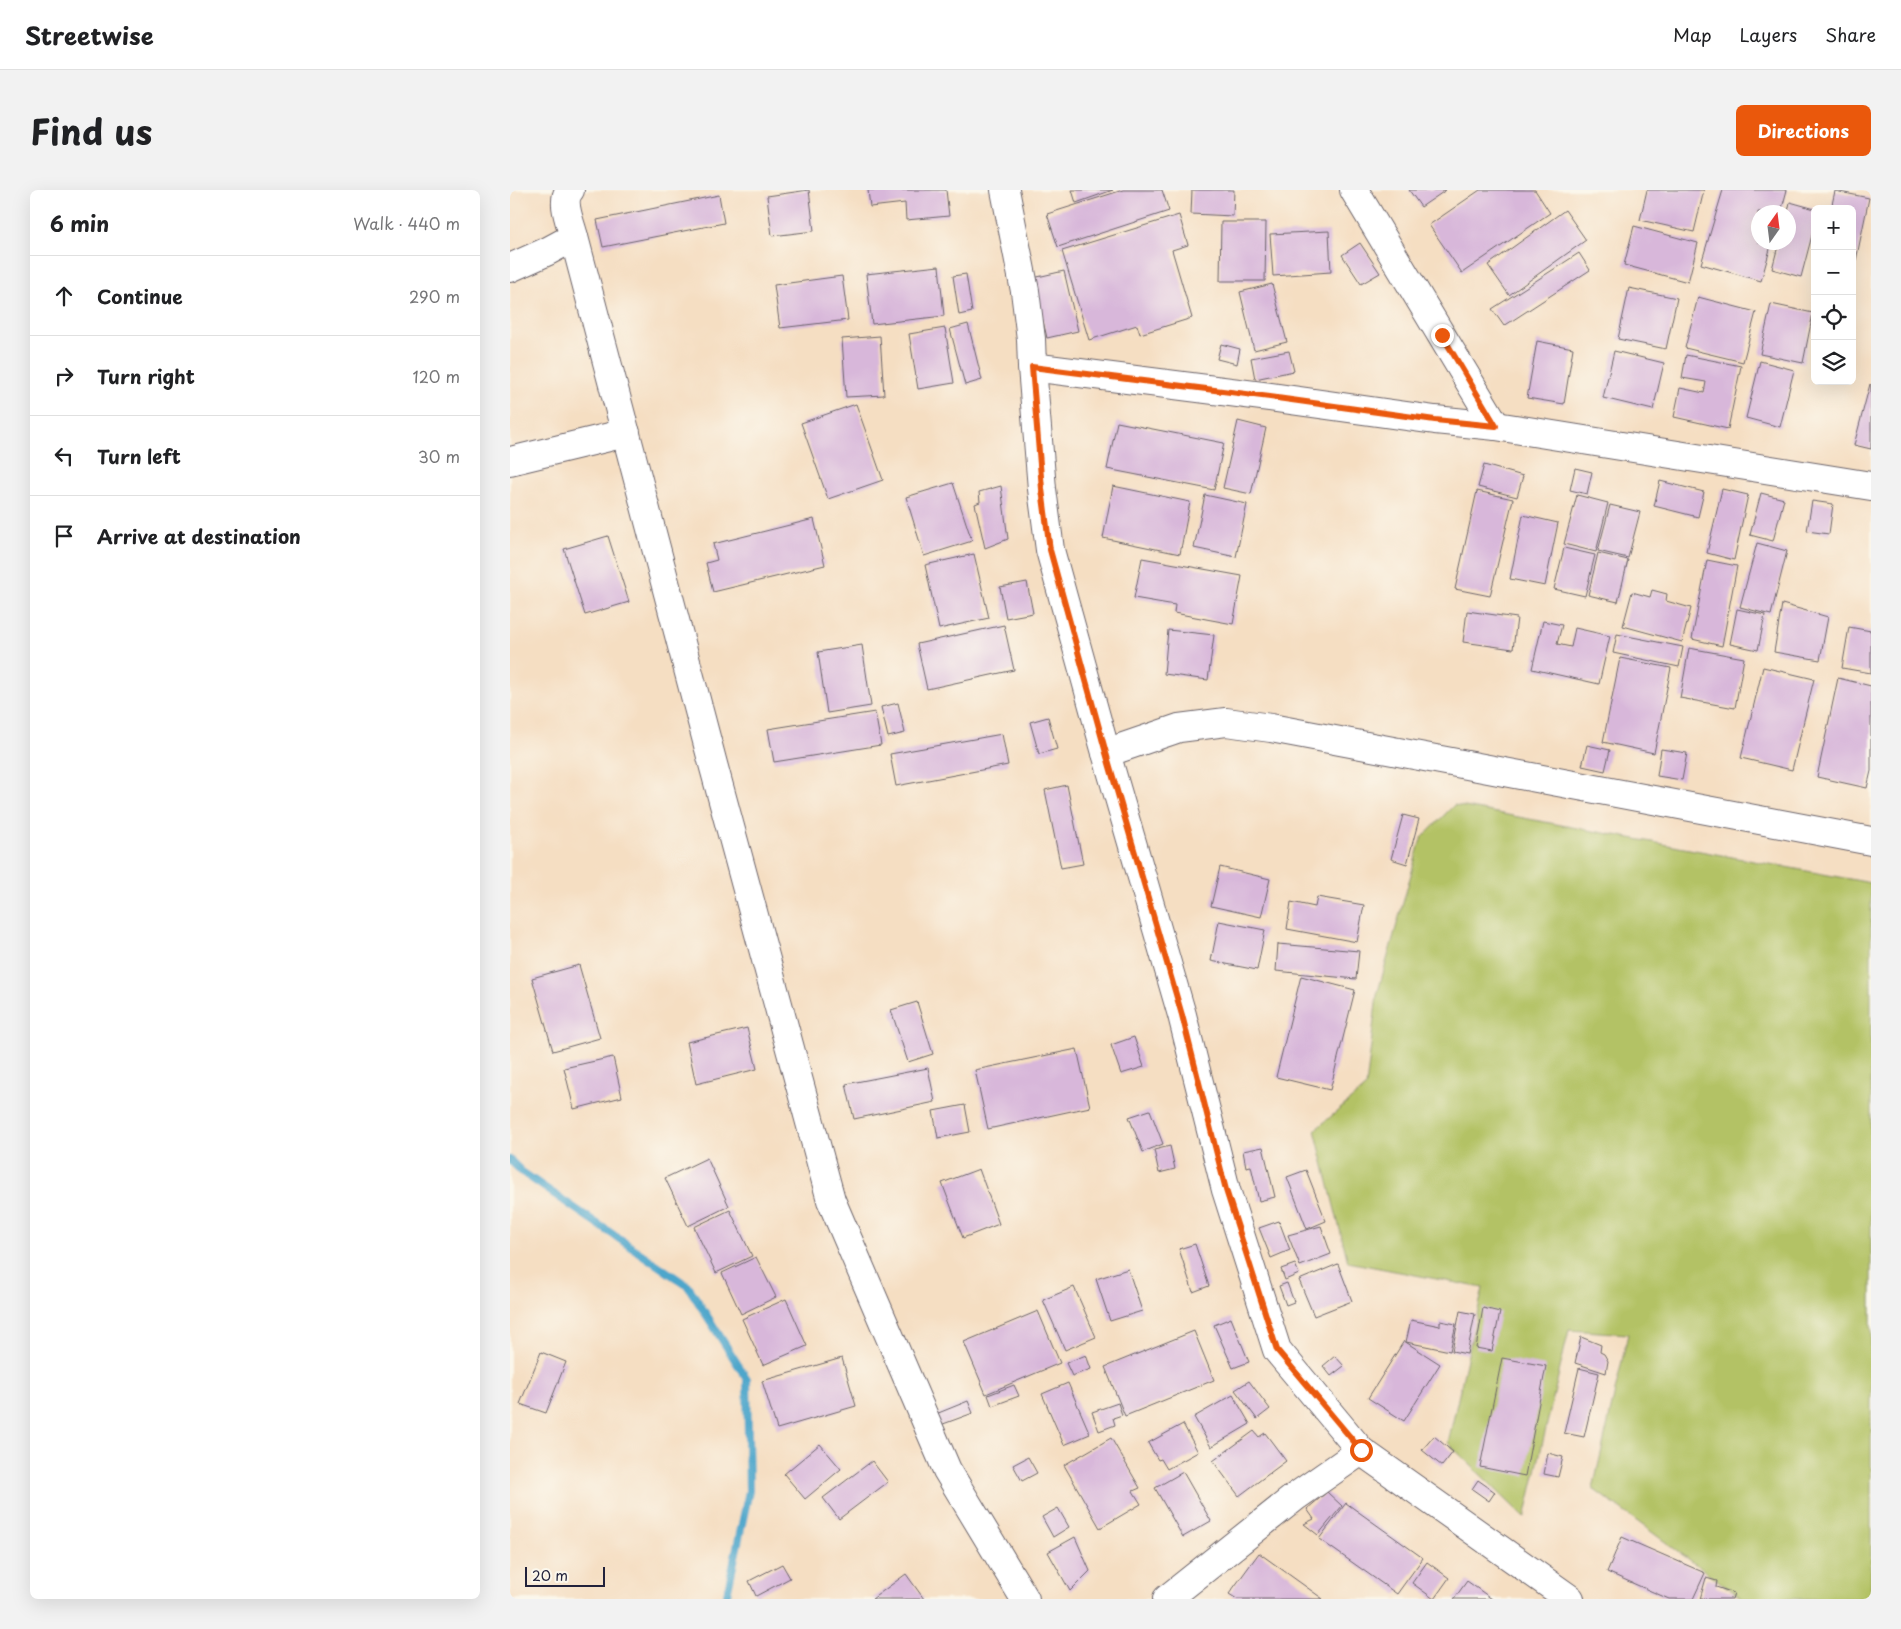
<!DOCTYPE html>
<meta charset="utf-8">
<style>
:root{--surface:#fff;--page:#f2f2f2;--text:#202124;--muted:#757577;--line:#e0e0e0;--accent:#ea580c}
body{margin:0;font-family:"Playpen Sans",sans-serif;background:var(--page);color:var(--text)}
.controls{position:absolute;right:15px;top:15px;display:grid;overflow:hidden;border-radius:8px;box-shadow:0 5px 20px #0002}
.controls button{width:45px;height:45px;display:grid;place-items:center;padding:0;border:0;border-bottom:1px solid var(--line);background:var(--surface);color:var(--text);font:25px sans-serif}
.compass{position:absolute;left:1241px;top:15px;width:45px;height:45px;border-radius:50%;background:var(--surface);box-shadow:0 5px 20px #0002;rotate:14deg}
.scale{position:absolute;left:15px;bottom:12px;width:80px;box-sizing:border-box;padding-left:5px;border:2px solid #22223b;border-top:0;font-size:14px;line-height:18px;white-space:nowrap;color:#22223b;-webkit-text-stroke:4px #fbf7ec;paint-order:stroke}
.stop{position:absolute;width:15px;height:15px;margin:-11px;border:4px solid #ea580c;border-radius:50%;background:#fff}
.stop.end{background:#ea580c;border-color:#fff;box-shadow:0 1px 5px #0008}
.list{margin:0;padding:0;list-style:none}
h2{display:flex;justify-content:space-between;align-items:center;height:65px;margin:0;padding:0 20px;font-size:21px}
h2 small{font-size:16px;font-weight:400;color:var(--muted)}
.list li{display:grid;grid-template-columns:32px 1fr auto;gap:15px;align-items:center;box-sizing:border-box;height:80px;padding:0 20px;border-top:1px solid var(--line)}
.list b{display:block;font-size:19px;white-space:nowrap}
.list em{font-size:16px;font-style:normal;color:var(--muted)}
.icon{flex:none;width:28px;height:28px;fill:none;stroke:currentColor;stroke-width:2;stroke-linecap:round;stroke-linejoin:round}
.map{position:relative;flex:none;width:1361px;height:1409px;overflow:hidden;border-radius:8px}
header{display:flex;align-items:center;gap:30px;box-sizing:border-box;height:70px;padding:0 25px;background:var(--surface);border-bottom:1px solid var(--line)}
header strong{font-size:24px}
nav{display:flex;gap:28px;margin-inline-start:auto;font-size:18px}
.intro{display:flex;align-items:center;justify-content:space-between;box-sizing:border-box;height:120px;padding:0 30px}
h1{margin:0;font-size:35px}
.button{padding:12px 22px;border-radius:8px;background:var(--accent);color:#fff;font-size:18px;font-weight:700}
main{display:flex;gap:30px;padding:0 30px}
aside{flex:1;background:var(--surface);border-radius:8px;box-shadow:0 5px 20px #0002}
.map>svg:first-child{display:block}
</style>
<header>
<strong>Streetwise</strong>
<nav><a>Map</a><a>Layers</a><a>Share</a></nav>
</header>
<div class="intro"><h1>Find us</h1><a class="button">Directions</a></div>
<main>
<aside>
<h2>6 min<small>Walk · 440 m</small></h2>
<ul class="list">
<li><svg class="icon" aria-label="ahead" viewBox="0 0 24 24"><path d="M12 20V5M6 11l6-6 6 6"/></svg><div><b>Continue</b></div><em>290 m</em></li>
<li><svg class="icon" aria-label="right" viewBox="0 0 24 24"><path d="M7 20v-9h11M14 6l5 5-5 5"/></svg><div><b>Turn right</b></div><em>120 m</em></li>
<li><svg class="icon" aria-label="left" viewBox="0 0 24 24"><path d="M17 20v-9H6M10 6l-5 5 5 5"/></svg><div><b>Turn left</b></div><em>30 m</em></li>
<li><svg class="icon" aria-label="arrive" viewBox="0 0 24 24"><path d="M6 21V4h12l-3 4 3 4H6"/></svg><div><b>Arrive at destination</b></div></li>
</ul>
</aside>
<div class="map">
<svg width="1361" height="1409" viewBox="0 0 1361 1409">
<rect width="100%" height="100%" fill="#fbf7ec"/>
<filter id="ink" filterUnits="userSpaceOnUse"><feTurbulence type="fractalNoise" baseFrequency=".02" numOctaves="2"/><feDisplacementMap in="SourceGraphic" scale="10" xChannelSelector="R" yChannelSelector="G"/><feConvolveMatrix kernelMatrix="1 2 1 2 8 2 1 2 1" color-interpolation-filters="sRGB"/></filter>
<filter id="wash" filterUnits="userSpaceOnUse"><feTurbulence type="fractalNoise" baseFrequency=".0096" numOctaves="4" result="noise"/><feDisplacementMap in="SourceGraphic" scale="20" xChannelSelector="R" yChannelSelector="G"/><feGaussianBlur stdDeviation="1.12" result="paint"/><feColorMatrix in="noise" values="0 0 0 0 0 0 0 0 0 0 0 0 0 0 0 0 0 1.4 0 .05"/><feComposite in="paint" operator="in"/></filter>
<g filter="url(#wash)">
<rect width="100%" height="100%" fill="#f5dec2"/>
<path fill="#b3c265" stroke="#6a7250" d="M944,615L1361,693V1409H1233L1083,1299L1118,1144L1059,1140L1015,1328L938,1253L973,1098L838,1072L805,940L856,897L867,805L911,649Z"/>
<g fill="none" stroke-linecap="round" stroke-linejoin="round">
<path stroke="#4ea6cb" stroke-width="8" d="M0,970L12,982L178,1096L237,1189L239,1301L216,1409"/>
</g>
<g id="blocks">
<g fill="#d8b7da">
<path d="M299,0L304,41L262,46L257,6Z"/>
<path d="M358,0H436L439,26L396,30L395,13L360,17Z"/>
<path d="M562,0H603L566,13Z"/>
<path d="M613,0H652L659,21L548,57L537,24Z"/>
<path d="M682,0H724L723,26L681,24Z"/>
<path d="M899,0H936L911,17Z"/>
<path d="M970,0H1025L1040,23L952,83L919,35Z"/>
<path d="M1137,0H1194L1184,42L1130,30Z"/>
<path d="M1213,0H1277L1271,22H1248V31H1244L1242,39L1248,40V52H1262L1251,91L1191,74Z"/>
<path d="M1325,1L1359,8L1343,85L1342,19H1321Z"/>
<path d="M209,5L214,33L93,57L87,30Z"/>
<path d="M1280,12L1305,19V34L1291,87L1262,79L1269,52H1278V22Z"/>
<path d="M1055,20L1076,50L999,105L978,75Z"/>
<path d="M669,25L678,55L662,60L682,128L630,144L627,135L579,150L552,61Z"/>
<path d="M711,32H756L755,91H710Z"/>
<path d="M1124,36L1188,53L1178,92L1114,75Z"/>
<path d="M819,41L821,82L763,86L760,44Z"/>
<path d="M850,53L870,83L851,94L832,65Z"/>
<path d="M1069,63L1080,80L994,136L982,119Z"/>
<path d="M429,76L434,126L362,134L356,84Z"/>
<path d="M554,81L568,141L537,148L523,88Z"/>
<path d="M456,84L462,122L449,125L443,86Z"/>
<path d="M332,86L338,130L270,138L264,95Z"/>
<path d="M762,94L777,152L744,160L730,102Z"/>
<path d="M1119,98L1167,108L1156,159L1108,149Z"/>
<path d="M1188,107L1246,122L1233,172L1175,158Z"/>
<path d="M1261,114L1303,123L1293,173L1250,164Z"/>
<path d="M458,134L472,190L455,195L440,139Z"/>
<path d="M435,138L444,193L408,199L399,144Z"/>
<path d="M370,146L374,205L336,207L332,149Z"/>
<path d="M1027,151L1063,158L1054,214L1017,208Z"/>
<path d="M711,154L730,159L727,174L707,169Z"/>
<path d="M779,161L784,181L745,189L741,168Z"/>
<path d="M1104,161L1154,173L1143,220L1093,208Z"/>
<path d="M1176,165L1231,176L1218,239L1164,227L1170,198L1194,203L1196,192L1172,188Z"/>
<path d="M1250,171L1284,180L1270,237L1236,228Z"/>
<path d="M1360,194L1361,195V259L1344,255Z"/>
<path d="M346,214L373,290L318,309L291,233Z"/>
<path d="M728,231L756,238L741,304L713,298Z"/>
<path d="M607,232L714,253L704,300L597,279Z"/>
<path d="M974,275L1013,286L1007,307L968,297Z"/>
<path d="M1065,278L1082,282L1077,304L1060,300Z"/>
<path d="M1150,291L1194,302L1188,327L1144,316Z"/>
<path d="M443,293L462,351L414,366L396,307Z"/>
<path d="M491,296L498,349L475,358L465,314L470,312L469,302Z"/>
<path d="M603,296L680,312L670,364L593,348Z"/>
<path d="M1212,299L1238,305L1224,370L1197,363Z"/>
<path d="M967,301L1003,309L980,406L945,399Z"/>
<path d="M1251,303L1274,309L1263,351L1240,345Z"/>
<path d="M695,305L737,314L726,367L684,358Z"/>
<path d="M1067,305L1098,313L1086,362L1054,354Z"/>
<path d="M1302,311L1323,314L1319,344L1297,341Z"/>
<path d="M1100,315L1130,322L1118,368L1088,361Z"/>
<path d="M1013,325L1048,333L1035,396L1000,389Z"/>
<path d="M304,329L315,375L203,402L196,373L207,370L203,354Z"/>
<path d="M98,346L119,412L75,425L54,359Z"/>
<path d="M1247,353L1277,361L1261,425L1230,417Z"/>
<path d="M1054,358L1085,365L1075,406L1044,399Z"/>
<path d="M1088,363L1118,370L1108,412L1078,405Z"/>
<path d="M464,364L479,428L429,439L415,375Z"/>
<path d="M632,368L732,386L723,434L664,423L665,415L624,408Z"/>
<path d="M1197,370L1227,376L1212,456L1182,449Z"/>
<path d="M517,392L523,423L496,428L490,397Z"/>
<path d="M1142,400L1157,404L1156,411L1181,418L1172,452L1113,436L1122,402L1140,407Z"/>
<path d="M1272,414L1318,427L1310,470L1264,462Z"/>
<path d="M1227,419L1255,425L1248,460L1220,454Z"/>
<path d="M957,421L1007,428L1003,459L953,452Z"/>
<path d="M1033,431L1052,435L1047,454L1061,457L1065,438L1100,446L1089,494L1022,479Z"/>
<path d="M494,435L504,480L417,499L407,454Z"/>
<path d="M1339,437L1361,441V483L1332,478Z"/>
<path d="M658,440L704,445L698,490L654,484Z"/>
<path d="M1107,444L1173,457L1169,477L1103,463Z"/>
<path d="M352,455L361,516L317,523L308,462Z"/>
<path d="M1179,458L1234,468L1225,518L1170,508Z"/>
<path d="M1110,468L1161,478L1144,563L1093,552Z"/>
<path d="M1253,477L1304,489L1282,580L1231,568Z"/>
<path d="M1328,488L1361,496V581L1357,598L1307,587Z"/>
<path d="M388,513L395,543L378,547L371,517Z"/>
<path d="M365,522L371,555L264,572L258,539Z"/>
<path d="M538,527L547,559L529,564L520,532Z"/>
<path d="M492,544L498,575L386,596L380,564Z"/>
<path d="M1077,555L1100,560L1095,581L1072,576Z"/>
<path d="M1151,559L1177,563L1172,590L1147,586Z"/>
<path d="M557,595L573,674L551,678L535,600Z"/>
<path d="M893,625L909,629L897,674L881,669Z"/>
<path d="M710,677L760,689L751,727L701,716Z"/>
<path d="M807,707L854,715L847,752L777,739L781,712L805,717Z"/>
<path d="M709,731L755,740L747,780L701,771Z"/>
<path d="M768,754L849,761L846,789L766,781Z"/>
<path d="M69,775L90,848L43,861L22,788Z"/>
<path d="M791,786L845,800L820,900L766,887Z"/>
<path d="M407,812L423,864L398,872L381,820Z"/>
<path d="M237,838L247,879L186,894L177,852Z"/>
<path d="M624,847L634,877L611,884L601,855Z"/>
<path d="M567,859L580,917L478,939L465,880Z"/>
<path d="M103,867L112,907L64,919L54,878Z"/>
<path d="M418,878L425,912L344,929L336,894Z"/>
<path d="M455,915L460,942L428,948L423,921Z"/>
<path d="M640,920L653,954L633,962L619,927Z"/>
<path d="M660,956L665,979L649,983L644,960Z"/>
<path d="M753,957L765,1007L749,1011L741,976L736,977L733,961Z"/>
<path d="M197,968L219,1016L178,1036L155,988Z"/>
<path d="M469,979L489,1034L453,1048L432,993Z"/>
<path d="M796,980L816,1031L797,1039L777,987Z"/>
<path d="M220,1020L242,1066L206,1083L184,1037Z"/>
<path d="M769,1031L780,1060L761,1068L749,1038Z"/>
<path d="M811,1036L821,1064L790,1076L778,1045Z"/>
<path d="M685,1054L699,1096L683,1102L669,1059Z"/>
<path d="M246,1067L266,1107L231,1124L212,1083Z"/>
<path d="M785,1074L789,1084L775,1090L771,1079Z"/>
<path d="M828,1074L842,1111L804,1126L789,1090Z"/>
<path d="M618,1079L632,1121L600,1131L586,1089Z"/>
<path d="M777,1093L784,1112L776,1115L769,1096Z"/>
<path d="M564,1097L586,1147L555,1160L533,1110Z"/>
<path d="M276,1109L297,1156L253,1175L232,1129Z"/>
<path d="M973,1118L990,1122L982,1161L966,1158Z"/>
<path d="M528,1121L550,1173L476,1204L454,1152Z"/>
<path d="M950,1121L965,1124L957,1164L942,1161Z"/>
<path d="M721,1128L739,1172L723,1178L704,1135Z"/>
<path d="M901,1130L930,1136V1131L946,1134L940,1161L896,1152Z"/>
<path d="M684,1141L704,1190L615,1226L595,1177Z"/>
<path d="M1071,1147L1091,1155L1090,1162L1094,1164L1098,1171L1096,1183L1065,1173Z"/>
<path d="M894,1151L930,1174L894,1231L858,1208Z"/>
<path d="M31,1162L56,1172L36,1223L10,1214Z"/>
<path d="M576,1165L581,1179L562,1186L556,1173Z"/>
<path d="M825,1166L834,1176L821,1186L813,1176Z"/>
<path d="M332,1168L346,1216L267,1239L252,1191Z"/>
<path d="M992,1168L1036,1176L1015,1286L970,1277Z"/>
<path d="M1069,1178L1089,1183L1074,1247L1054,1243Z"/>
<path d="M739,1191L760,1219L747,1229L725,1200Z"/>
<path d="M558,1193L580,1244L554,1255L532,1204Z"/>
<path d="M504,1195L509,1206L482,1216L478,1205Z"/>
<path d="M723,1205L740,1234L701,1257L684,1227Z"/>
<path d="M458,1211L463,1223L425,1237L421,1226Z"/>
<path d="M608,1213L612,1225L603,1228L605,1235L589,1241L582,1222Z"/>
<path d="M673,1234L688,1262L657,1279L651,1269L648,1270L638,1253Z"/>
<path d="M744,1241L749,1247L755,1243L776,1271L729,1306L703,1271Z"/>
<path d="M924,1246L943,1262L932,1276L912,1260Z"/>
<path d="M601,1248L630,1298L623,1301L631,1314L590,1338L554,1275Z"/>
<path d="M310,1254L331,1279L295,1309L274,1284Z"/>
<path d="M1038,1263L1053,1267L1048,1287L1034,1284Z"/>
<path d="M518,1267L527,1283L512,1291L503,1275Z"/>
<path d="M362,1271L378,1292L329,1329L313,1308Z"/>
<path d="M673,1282L701,1331L673,1347L645,1298Z"/>
<path d="M968,1290L985,1302L979,1311L962,1299Z"/>
<path d="M817,1302L832,1316L808,1345L794,1334L804,1329L797,1319Z"/>
<path d="M836,1313L913,1368L887,1404L809,1349Z"/>
<path d="M548,1318L559,1337L543,1347L532,1327Z"/>
<path d="M565,1347L580,1381L560,1401L538,1362Z"/>
<path d="M1112,1347L1195,1383L1183,1409H1159L1097,1382Z"/>
<path d="M749,1363L813,1409H727L719,1404Z"/>
<path d="M917,1372L939,1388L924,1409L902,1393Z"/>
<path d="M272,1374L280,1388L246,1406L239,1391Z"/>
<path d="M396,1384L414,1409H362Z"/>
<path d="M1196,1388L1207,1391L1206,1397L1224,1403L1222,1409H1190Z"/>
<path d="M957,1391L982,1409H944Z"/>
</g>
</g>
</g>
<g filter="url(#ink)">
<use href="#blocks" fill-opacity="0" stroke="#6c646a" stroke-width="1"/>
<g fill="none" stroke-linecap="round" stroke-linejoin="round">
<defs>
<g id="minor">
<path d="M495,0L515,101L521,149L522,177L532,299L540,360L596,563L672,825L716,1000L767,1160L851,1261L1060,1409"/>
<path d="M844,0L986,236"/>
<path d="M64,47L203,574L321,1010L437,1280L515,1409"/>
<path d="M0,78L38,61L64,47C61,34 50,11 60,0"/>
<path d="M522,177L760,207L925,230L986,236L1361,296"/>
<path d="M0,271L116,243"/>
<path d="M596,563L669,538L716,532L761,538L1361,651"/>
<path d="M657,1409L785,1307L851,1261"/>
</g>
</defs>
<use href="#minor" stroke="#6c646a" stroke-width="30"/>
<use href="#minor" stroke="#fff" stroke-width="28"/>
</g>
</g>
<g fill="none" stroke-linecap="round" stroke-linejoin="round" filter="url(#ink)">
<path stroke="#ea580c" stroke-width="6" d="M851,1260L767,1160L716,1000L672,825L596,563L540,360L532,299L522,177L760,207L925,230L986,236L932,145"/>
</g>
</svg>
<div class="controls">
<button>+</button>
<button>−</button>
<button><svg class="icon" aria-label="locate" viewBox="0 0 24 24"><circle cx="12" cy="12" r="6"/><path d="M12 2v4M12 18v4M2 12h4M18 12h4"/></svg></button>
<button><svg class="icon" aria-label="layers" viewBox="0 0 24 24"><path d="M12 4l9 5-9 5-9-5zM3 14l9 5 9-5"/></svg></button>
</div>
<svg class="compass" viewBox="-18 -18 36 36"><path d="M0-13l5 13h-10z" fill="#e53935"/><path d="M0 13l5-13h-10z" fill="#757577"/></svg>
<div class="scale">20 m</div>
<div class="stop" style="left:851px;top:1260px"></div>
<div class="stop end" style="left:932px;top:145px"></div>
</div>
</main>
